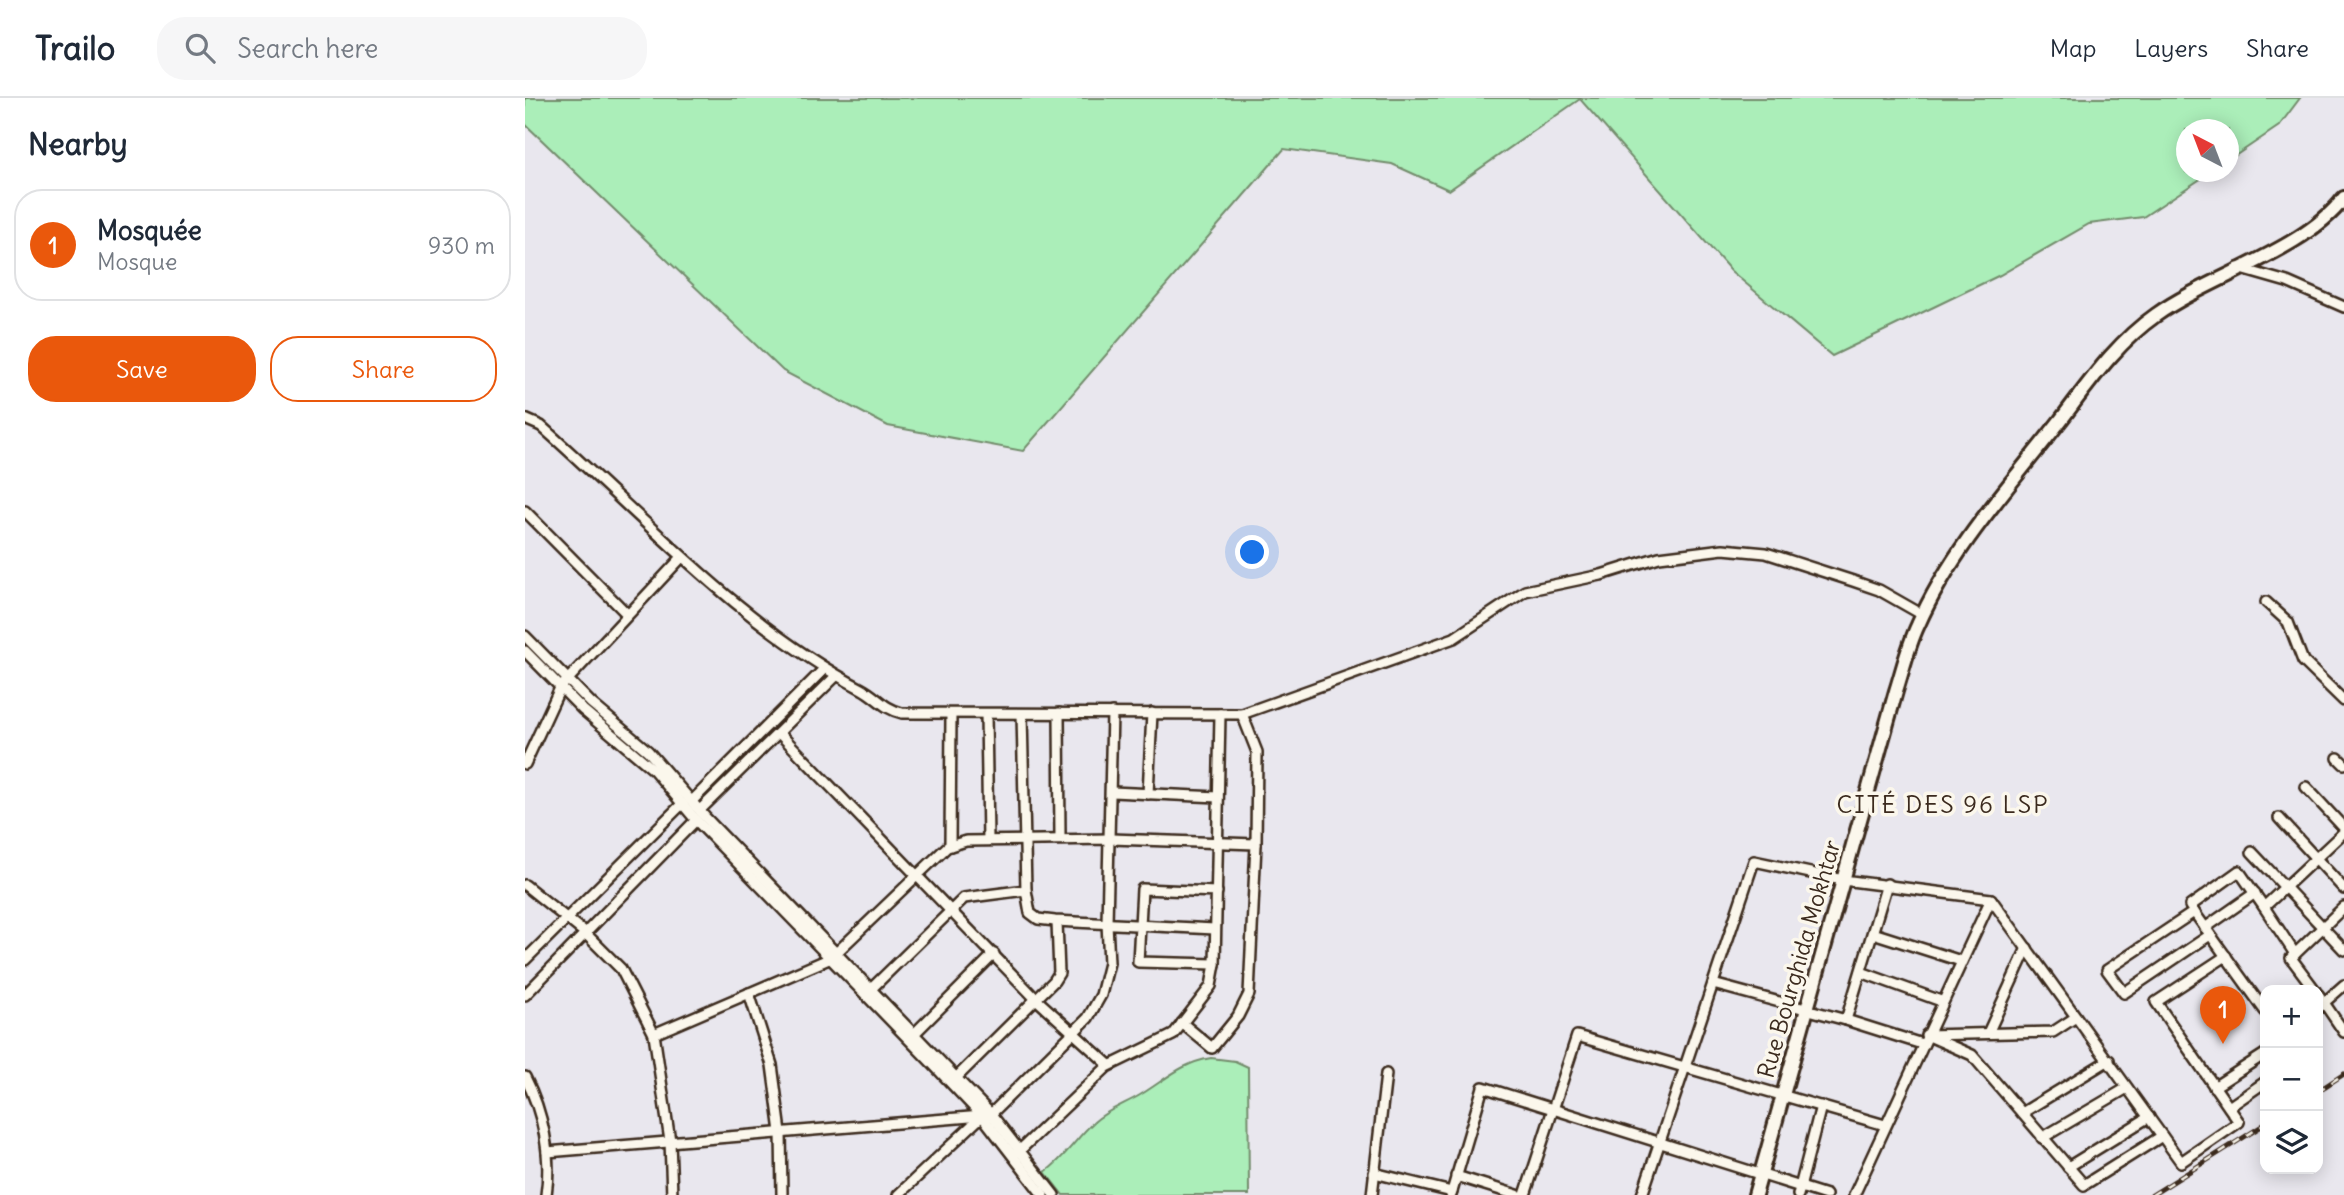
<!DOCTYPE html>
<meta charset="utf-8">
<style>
:root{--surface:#fff;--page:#f6f6f7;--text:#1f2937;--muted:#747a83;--line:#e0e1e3;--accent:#ea580c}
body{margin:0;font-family:Delius,sans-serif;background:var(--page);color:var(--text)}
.controls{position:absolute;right:21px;bottom:21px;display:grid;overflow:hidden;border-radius:14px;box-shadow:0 4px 18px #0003}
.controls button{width:63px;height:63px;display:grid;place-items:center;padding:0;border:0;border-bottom:2px solid var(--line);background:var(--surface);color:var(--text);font:35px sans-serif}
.compass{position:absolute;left:1651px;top:21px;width:63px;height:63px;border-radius:50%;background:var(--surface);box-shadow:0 4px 18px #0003;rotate:318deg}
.you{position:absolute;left:728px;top:455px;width:24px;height:24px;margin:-18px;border:5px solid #fff;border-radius:50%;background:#1a73e8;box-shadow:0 0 0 10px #1a73e833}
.badge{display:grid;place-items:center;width:46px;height:46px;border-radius:50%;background:var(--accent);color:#fff;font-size:23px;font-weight:700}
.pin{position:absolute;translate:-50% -58px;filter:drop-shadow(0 2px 4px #0008)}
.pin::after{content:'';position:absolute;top:37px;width:24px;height:21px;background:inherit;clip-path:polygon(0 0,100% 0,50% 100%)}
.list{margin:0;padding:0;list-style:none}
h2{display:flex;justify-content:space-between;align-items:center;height:91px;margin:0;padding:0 28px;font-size:30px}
h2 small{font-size:23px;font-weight:400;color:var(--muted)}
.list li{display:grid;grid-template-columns:46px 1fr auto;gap:21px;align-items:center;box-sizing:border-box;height:112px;margin:0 14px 14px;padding:0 14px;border:2px solid var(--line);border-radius:28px}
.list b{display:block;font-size:26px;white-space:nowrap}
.list p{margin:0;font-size:23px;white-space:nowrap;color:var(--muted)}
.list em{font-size:23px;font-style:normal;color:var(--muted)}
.actions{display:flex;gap:14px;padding:21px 28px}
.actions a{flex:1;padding:16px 0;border:2px solid var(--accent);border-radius:28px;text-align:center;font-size:24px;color:var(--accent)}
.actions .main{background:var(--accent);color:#fff}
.icon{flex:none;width:38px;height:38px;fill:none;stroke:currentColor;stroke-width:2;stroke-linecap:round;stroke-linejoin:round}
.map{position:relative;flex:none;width:1819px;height:1097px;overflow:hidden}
header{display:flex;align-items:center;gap:42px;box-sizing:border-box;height:98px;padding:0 35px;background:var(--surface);border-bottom:2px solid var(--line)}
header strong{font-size:33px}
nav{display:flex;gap:38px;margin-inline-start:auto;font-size:24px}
.search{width:490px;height:63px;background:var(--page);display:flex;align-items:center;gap:18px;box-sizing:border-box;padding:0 24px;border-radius:28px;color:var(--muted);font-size:26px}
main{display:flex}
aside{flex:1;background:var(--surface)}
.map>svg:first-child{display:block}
</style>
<header>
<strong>Trailo</strong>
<div class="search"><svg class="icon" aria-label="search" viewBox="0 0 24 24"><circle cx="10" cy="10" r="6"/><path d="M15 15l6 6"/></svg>Search here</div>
<nav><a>Map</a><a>Layers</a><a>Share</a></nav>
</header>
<main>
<aside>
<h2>Nearby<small></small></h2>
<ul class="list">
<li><span class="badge">1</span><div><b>Mosquée</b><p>Mosque</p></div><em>930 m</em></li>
</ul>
<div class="actions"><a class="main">Save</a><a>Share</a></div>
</aside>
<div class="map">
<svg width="1819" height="1097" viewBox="0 0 1819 1097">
<rect width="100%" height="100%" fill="#e9e7ee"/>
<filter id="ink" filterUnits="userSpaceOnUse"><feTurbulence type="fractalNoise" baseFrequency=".0143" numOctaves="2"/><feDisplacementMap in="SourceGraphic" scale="14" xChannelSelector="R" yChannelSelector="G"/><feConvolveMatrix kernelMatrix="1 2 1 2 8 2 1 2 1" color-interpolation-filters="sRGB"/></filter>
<g filter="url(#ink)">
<g fill="#abeeb9" stroke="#738c6c" stroke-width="2">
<path d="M0,0H1775L1754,28L1704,62L1703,32H1661V74H1686L1618,119L1564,126L1475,177L1307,258L1206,173L1055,1L924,92L867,66L759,51L498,353L363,328L258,273L0,26Z"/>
<path d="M686,960L710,963L723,969L724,1097H538L520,1074C540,1060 551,1040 569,1024C582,1012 600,1006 615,997C640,982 656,965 686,960Z"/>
</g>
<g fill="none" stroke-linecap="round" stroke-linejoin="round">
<defs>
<g id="minor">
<path d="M1713,170L1762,184L1819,209"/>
<path d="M0,321L16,328C119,419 214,526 337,591C352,599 359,611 377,615L717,616L929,540L1000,493L1076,477L1134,459L1198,451L1241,455L1328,483L1354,492L1398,517"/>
<path d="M0,413L102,516"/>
<path d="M1741,504L1763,524L1778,563L1819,603"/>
<path d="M0,538L66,605L123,653L180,719L466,1016L529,1097"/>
<path d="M0,553L58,612L129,672L171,722L406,964L457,1018L518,1097"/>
<path d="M534,615L535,741"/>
<path d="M461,616L463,742"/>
<path d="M497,616L501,792L505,815L513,821L530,823L690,831"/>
<path d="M254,635L511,901L584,967"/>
<path d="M1813,660L1819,666"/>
<path d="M0,666L35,590L157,459"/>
<path d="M1781,689L1819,730"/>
<path d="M587,694L693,699"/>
<path d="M623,696L627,615"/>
<path d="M168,702L299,571"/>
<path d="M175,712L311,578"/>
<path d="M1754,720L1819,791"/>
<path d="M425,748L426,617"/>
<path d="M1727,754L1819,852"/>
<path d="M0,787L60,835L96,871L129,936L145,1043L147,1097"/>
<path d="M1669,814L1665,808L1714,773L1739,809"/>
<path d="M1680,830L1730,795"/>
<path d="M1348,835L1436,863"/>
<path d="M1685,837L1599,895L1582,872L1669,814L1740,913"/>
<path d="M310,856L422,749L441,743L586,741L731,746"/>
<path d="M1770,856L1819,809"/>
<path d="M0,862L157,706"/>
<path d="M690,866L613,864L617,791L692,794"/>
<path d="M1336,874L1416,903"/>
<path d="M1188,886L1321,922L1397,946"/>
<path d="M346,891L439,800L501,792"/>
<path d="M1790,892L1766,860L1770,856L1739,809L1819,734"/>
<path d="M224,895L247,967L256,1034L257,1097"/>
<path d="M1793,896L1819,934"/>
<path d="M0,897L171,722"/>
<path d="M1793,910L1819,887"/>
<path d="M1321,922L1362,786"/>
<path d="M657,925L687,950L713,918L724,896L731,746L732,654L717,616"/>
<path d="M1463,935L1502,850"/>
<path d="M129,936L306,860"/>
<path d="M388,937L469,856"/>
<path d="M1401,937L1528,934L1551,919"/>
<path d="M1406,939L1447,957L1497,1015"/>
<path d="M1584,962L1497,1015L1559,1087L1637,1038"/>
<path d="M0,979C18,1014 27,1058 21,1097"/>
<path d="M432,979L529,883L534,875L532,824"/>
<path d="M1689,989L1740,956"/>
<path d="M1704,1009L1740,984"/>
<path d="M466,1016L563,920L576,897L584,865L582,825L587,615"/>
<path d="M1517,1040L1602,990"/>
<path d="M22,1054L457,1018"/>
<path d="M493,1054L582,969L648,937L686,888L690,866L695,616"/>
<path d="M1543,1069L1624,1019"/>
<path d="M849,1075L927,1094"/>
<path d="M931,1078L992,1097"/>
<path d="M373,1097L457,1018"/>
<path d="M847,1097L861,976"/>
<path d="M926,1097L958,989L1301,1097"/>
<path d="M1000,1097L1052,938L1360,1027"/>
<path d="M1117,1097L1229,763L1318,782L1466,801L1656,1064L1714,1024L1631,904L1701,858"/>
<path d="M1273,1097L1296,1008"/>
<path d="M1329,1097L1466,801"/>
</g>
<path id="secondary" d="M1230,1097L1371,593C1378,571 1383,548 1393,527C1426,452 1485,387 1535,323C1564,285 1591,245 1631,217C1686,178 1780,152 1819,100"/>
</defs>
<use href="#minor" stroke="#3b2a1e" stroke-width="14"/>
<use href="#secondary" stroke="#3b2a1e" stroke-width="18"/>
<use href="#minor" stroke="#fbf7ec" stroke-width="9"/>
<use href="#secondary" stroke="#fbf7ec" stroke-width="12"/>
<defs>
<g id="rail">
<path d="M1793,993L1819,976"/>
<path d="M1627,1097L1740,1026"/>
</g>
</defs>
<use href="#rail" stroke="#3b2a1e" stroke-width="5"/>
<use href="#rail" stroke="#fbf7ec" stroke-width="2.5" stroke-dasharray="8" stroke-linecap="butt"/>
</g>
</g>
<g text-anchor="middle" stroke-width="7" stroke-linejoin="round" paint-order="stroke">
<g font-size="23" fill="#3b2a1e" stroke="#fbf7ec">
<text transform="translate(1274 861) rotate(-74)" y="8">Rue Bourghida Mokhtar</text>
</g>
<g font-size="24" letter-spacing="2" fill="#3b2a1e" stroke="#fbf7ec">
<text x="1418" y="715">CITÉ DES 96 LSP</text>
</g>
</g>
</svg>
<div class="controls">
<button>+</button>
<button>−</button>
<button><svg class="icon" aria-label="layers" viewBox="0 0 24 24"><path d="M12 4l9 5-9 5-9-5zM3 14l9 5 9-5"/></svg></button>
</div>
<svg class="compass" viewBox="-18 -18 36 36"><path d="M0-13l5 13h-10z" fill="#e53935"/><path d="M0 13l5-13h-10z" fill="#747a83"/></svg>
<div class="you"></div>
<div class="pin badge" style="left:1698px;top:946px">1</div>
</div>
</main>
